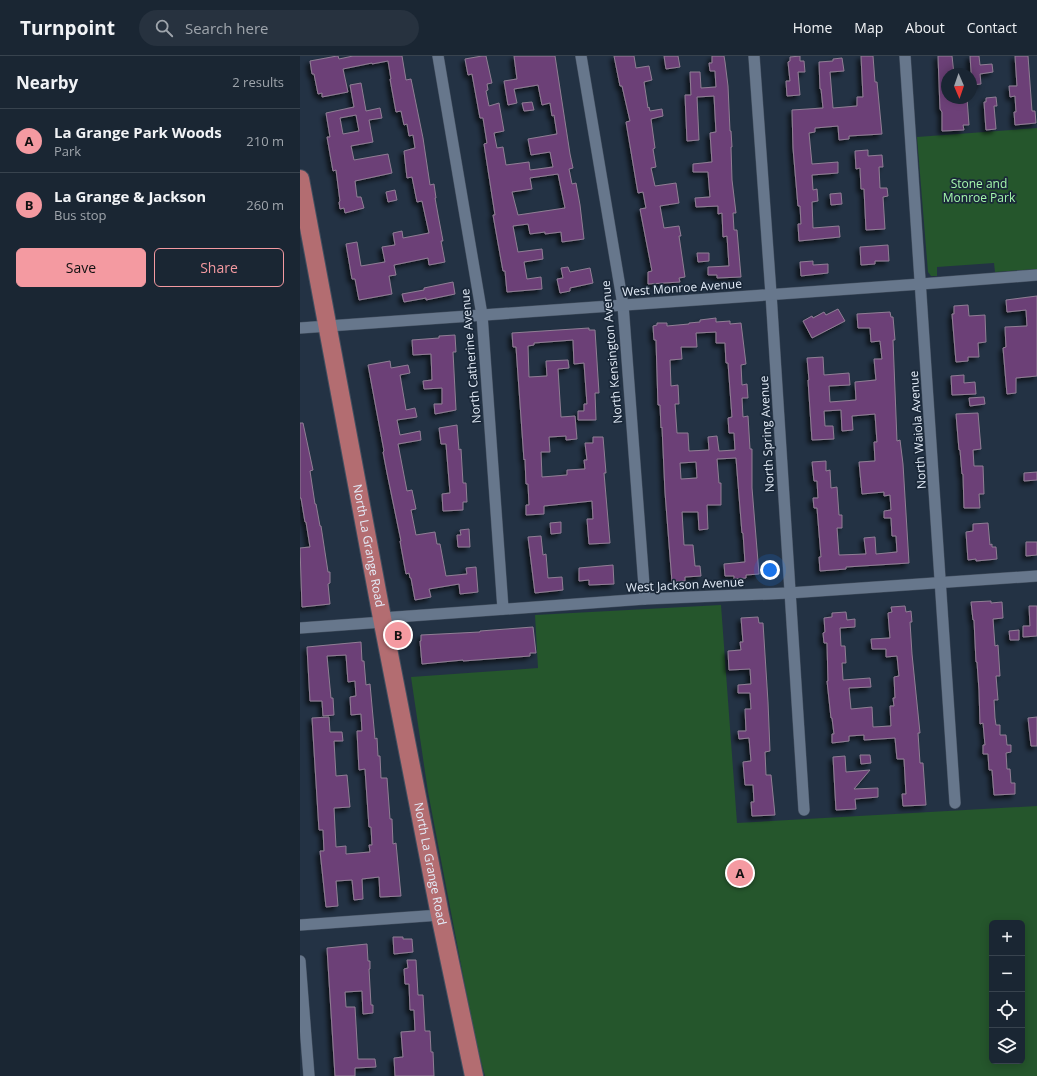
<!DOCTYPE html>
<meta charset="utf-8">
<style>
:root{--surface:#1a2633;--page:#27323f;--text:#f1f3f6;--muted:#9fa5ac;--line:#38434e;--accent:#f49aa1}
body{margin:0;font-family:"Open Sans",sans-serif;background:var(--page);color:var(--text)}
.controls{position:absolute;right:12px;bottom:12px;display:grid;overflow:hidden;border-radius:6px;box-shadow:0 2px 10px #0003}
.controls button{width:36px;height:36px;display:grid;place-items:center;padding:0;border:0;border-bottom:1px solid var(--line);background:var(--surface);color:var(--text);font:20px sans-serif}
.compass{position:absolute;left:641px;top:12px;width:36px;height:36px;border-radius:50%;background:var(--surface);box-shadow:0 2px 10px #0003;rotate:178deg}
.you{position:absolute;left:470px;top:514px;width:14px;height:14px;margin:-10px;border:3px solid #fff;border-radius:50%;background:#1a73e8;box-shadow:0 0 0 6px #1a73e833}
.badge{display:grid;place-items:center;width:26px;height:26px;border-radius:50%;background:var(--accent);color:#111;font-size:13px;font-weight:700}
.pin{position:absolute;translate:-50% -50%;border:2px solid #fff;box-shadow:0 1px 4px #0006}
.list{margin:0;padding:0;list-style:none}
h2{display:flex;justify-content:space-between;align-items:center;height:52px;margin:0;padding:0 16px;font-size:17px}
h2 small{font-size:13px;font-weight:400;color:var(--muted)}
.list li{display:grid;grid-template-columns:26px 1fr auto;gap:12px;align-items:center;box-sizing:border-box;height:64px;padding:0 16px;border-top:1px solid var(--line)}
.list b{display:block;font-size:15px;white-space:nowrap}
.list p{margin:0;font-size:13px;white-space:nowrap;color:var(--muted)}
.list em{font-size:13px;font-style:normal;color:var(--muted)}
.actions{display:flex;gap:8px;padding:12px 16px}
.actions a{flex:1;padding:9px 0;border:1px solid var(--accent);border-radius:6px;text-align:center;font-size:14px;color:var(--accent)}
.actions .main{background:var(--accent);color:#111}
.icon{flex:none;width:22px;height:22px;fill:none;stroke:currentColor;stroke-width:2;stroke-linecap:round;stroke-linejoin:round}
.map{position:relative;flex:none;width:737px;height:1020px;overflow:hidden}
header{display:flex;align-items:center;gap:24px;box-sizing:border-box;height:56px;padding:0 20px;background:var(--surface);border-bottom:1px solid var(--line)}
header strong{font-size:19px}
nav{display:flex;gap:22px;margin-inline-start:auto;font-size:14px}
.search{width:280px;height:36px;background:var(--page);display:flex;align-items:center;gap:10px;box-sizing:border-box;padding:0 14px;border-radius:22px;color:var(--muted);font-size:15px}
main{display:flex}
aside{flex:1;background:var(--surface)}
.map>svg:first-child{display:block}
</style>
<header>
<strong>Turnpoint</strong>
<div class="search"><svg class="icon" aria-label="search" viewBox="0 0 24 24"><circle cx="10" cy="10" r="6"/><path d="M15 15l6 6"/></svg>Search here</div>
<nav><a>Home</a><a>Map</a><a>About</a><a>Contact</a></nav>
</header>
<main>
<aside>
<h2>Nearby<small>2 results</small></h2>
<ul class="list">
<li><span class="badge">A</span><div><b>La Grange Park Woods</b><p>Park</p></div><em>210 m</em></li>
<li><span class="badge">B</span><div><b>La Grange &amp; Jackson</b><p>Bus stop</p></div><em>260 m</em></li>
</ul>
<div class="actions"><a class="main">Save</a><a>Share</a></div>
</aside>
<div class="map">
<svg width="737" height="1020" viewBox="0 0 737 1020">
<defs>
<filter id="shadow"><feDropShadow dx="-3.5" dy="3.5" stdDeviation="2" flood-color="#0009"/></filter>
</defs>
<rect width="100%" height="100%" fill="#233244"/>
<g fill="#25562c" fill-rule="evenodd">
<path d="M737,72V213L695,216L694,207L637,211V220H631L628,216L617,81Z"/>
<path d="M421,549L437,767L737,750V1020H185L176,987L128,736L111,621L238,612L235,559ZM692,867H722V1005H692Z"/>
</g>
<g fill="#6c4077" stroke="#907e94" fill-rule="evenodd" filter="url(#shadow)">
<path d="M37,0H38L39,3L53,0H102L106,24L111,23L123,82L130,129L134,128L136,142H135L139,164L143,185H141L145,206L129,209L128,202L94,209L96,219L89,220L92,238L59,244L55,223H52L46,188L57,186L61,210L85,206L82,191L95,189L93,177L102,175L103,182L129,177L122,145L117,146L112,121L107,122L104,95L115,92L113,79L109,80L107,68L104,69L101,55L96,56L90,23H91L88,5L72,8V7L43,13L48,36L22,41V37L18,38L14,18H12L10,5Z"/>
<path d="M182,0H186L192,27L187,28L188,34L186,35L189,50L199,47L204,75L194,77L197,92L203,91L206,109L229,106L230,114L253,111L250,96L231,99L228,83L257,78L254,59L252,60L250,47L242,49L238,29L214,33L217,47L208,49L204,25L217,23L214,0H255L270,98L273,112L269,113L272,128L276,127L280,149L284,183L262,186L261,176L245,178V176L230,178L228,168L213,170L218,196L242,193L243,203L224,206L227,223L241,221L242,233L207,236L205,215H203L193,159H195L184,88L187,87L183,62H180L172,18L168,19L165,3ZM258,118L265,152L218,159L212,136L232,133L230,122Z"/>
<path d="M314,0H334L336,12L349,10L352,24L344,26L348,52L349,51L350,55L362,53L363,60L351,63L355,92L353,93L356,111L351,112L355,130L376,127L379,147L360,150L364,172L379,170L381,180H379L385,221L379,222L380,226L348,228V216L352,215L340,153L346,152L343,136L338,137L326,66L330,65L322,30H320Z"/>
<path d="M364,0H378L380,11L366,13Z"/>
<path d="M412,0H424L425,6L428,30L430,75H431L432,91H431L432,124L436,157H433L434,174H437L441,221L417,222V219H408V211L429,210L427,180L423,181L422,157L418,158V150L396,151L395,142L410,141L408,116H393V108L412,106L410,77L416,76L414,40L397,41L399,84L387,85L385,39H391L390,16H400L401,32L416,31L415,15H410L409,7H412Z"/>
<path d="M500,0V5H504L505,16H498L500,39L487,40L486,25H490L488,6L490,5V1Z"/>
<path d="M561,0H573L575,26H577L582,78L549,80V83L539,84L538,70L515,72V76L509,77L512,108L538,106V117L512,119L513,134L517,133L518,145L512,146L513,172L539,170L540,181L499,185L498,168H501L500,150H498L493,92L492,54L523,52L521,33H520L519,6L533,5V3L542,2L544,15L530,16L533,52L557,50V41H563Z"/>
<path d="M638,0H652L654,18H647V42H667L669,69H663L664,74L642,75V56L640,53Z"/>
<path d="M670,0H679L680,9L692,8L693,16L680,18L681,28L672,29Z"/>
<path d="M715,0H728L732,55H735L736,67L715,69L714,56H716L715,40L710,41L709,30H717Z"/>
<path d="M61,27L66,55L80,52L82,62L69,64L73,86L51,90L54,104L88,98L92,117L55,125L57,141H61L64,152L45,157L44,152L40,153L39,146L40,145L36,114L33,115L27,81H30L26,57L54,51L50,29ZM56,59L59,75L43,78L40,62Z"/>
<path d="M696,41L697,50H694L696,73L686,74L684,46H686V42Z"/>
<path d="M232,46L234,54L224,55L222,47Z"/>
<path d="M568,94V100L582,99L583,111H579L580,132H587L588,140L583,141L585,173L566,174L564,133H561L560,112L556,113L555,95Z"/>
<path d="M95,134L97,144L88,146L86,136Z"/>
<path d="M541,137L542,148L531,149L530,138Z"/>
<path d="M588,189L589,205H575V208L561,209L560,191Z"/>
<path d="M397,197H409V205L398,206Z"/>
<path d="M513,205V209L528,208V217L501,220L500,206Z"/>
<path d="M268,211L270,216L290,212L293,227L270,232V235L260,237L257,223L263,222L261,212Z"/>
<path d="M153,226L155,238L126,244V242L104,246L102,238L124,234V232Z"/>
<path d="M737,240V320L716,322V337L707,338L703,292L706,291L705,271L727,270L726,254L707,256L706,244Z"/>
<path d="M668,249L669,260L685,259L686,286L678,287L679,301H668V305L656,306L652,258H654V250Z"/>
<path d="M538,253L545,265L512,282L503,265L512,260L513,262L524,256L526,259Z"/>
<path d="M590,256L591,261H593L595,284H593L597,385L600,384L603,408L609,507L546,511V513L520,515L519,501H521L517,452H514L513,442H518L517,425H514L512,406L526,405V415L530,414L531,432L537,431L539,459H542V472H537L539,499L566,498L564,482L575,481L576,498L597,496L596,480H592L591,462H584V455L591,454L590,439L584,440V436L562,438L559,406L575,405L574,386H577L575,358L552,360L553,374L542,375L541,354L524,355L525,370H533L534,383L512,384L508,324H509L507,302L523,301L524,319L549,317L550,329L529,330L530,346L556,344L555,326L576,324L574,303H582L580,285L571,286L570,272H558L557,258Z"/>
<path d="M416,262V266L430,265V268L441,267L446,308L441,309L442,329L447,328L448,342H442L443,361L448,360L450,393H452V432L459,518L446,519V522L434,523V520H425L424,508L445,506L443,477H442L436,402L417,403L419,427H421V449H407L408,473L399,474L398,456H382L384,489H393L395,510H400L401,520L385,521V525L372,526L365,436L362,371L361,372L360,349H358L356,284H354L353,270L357,269V267H367V270L389,268V267L400,266V264ZM416,276V287H425L426,307H428L432,361L428,362L429,377H434L435,394L419,395L417,380L408,381L409,394L389,395L388,377H377L375,348H379L378,329L371,330L370,304L382,303L381,291H397L396,277ZM396,406L397,422L381,423L380,407Z"/>
<path d="M289,272V274H295L299,337H295L296,364H278V355H284V348H287L284,307L274,308L273,284L234,287V289L228,290L229,321L247,320L246,305L268,304L269,312L258,313L261,361L275,360L277,383L266,384V380L249,381L250,396H241L242,421L267,419V414L285,413L284,404H287L285,387H293V381H303L306,417H304L310,487L289,488L287,463H293L292,445L244,450V458L226,459V449H229L228,428H226L225,403L224,404L216,291H213L212,277Z"/>
<path d="M155,279L156,296H153L156,354L135,358L134,348H142V332L124,333L123,325L132,324L131,298L113,299L112,284L139,282V280Z"/>
<path d="M90,305L91,312L108,309L110,317L100,319L106,354L115,352L117,361L97,364L100,379L120,375L121,384L98,388L107,435L112,434L116,453L111,454L116,479L135,476L137,488H140L146,520L167,518L166,512L176,511L178,536L160,538L159,528L129,533L131,541L115,544L111,522H110L109,517L106,518L100,485H101L87,417L83,396L84,395L68,309Z"/>
<path d="M664,319V327L675,326L676,338L652,339L651,320Z"/>
<path d="M684,341L685,348L670,350L669,342Z"/>
<path d="M678,357L681,393L673,394L674,410H683L684,438H679L680,452H664L663,418H662L660,394H659L656,358Z"/>
<path d="M0,367H3L13,414L10,415L15,448H16L20,470H21L28,516H30V527L28,528L30,548L2,551L0,492L10,491L6,466H5L1,442H0Z"/>
<path d="M157,369L159,394L161,393L163,427H166L167,446H163V454L143,455L142,438L150,437L146,388H141L139,372Z"/>
<path d="M737,416V424L724,425V417Z"/>
<path d="M261,466V477L251,478L250,467Z"/>
<path d="M688,467L690,489L692,488V491H696L697,503L676,505V503L668,504L666,476L673,475V468Z"/>
<path d="M169,473L170,491H158L157,479H161L160,474Z"/>
<path d="M241,480L243,499L246,498L248,522L262,521L263,534L235,537L228,481Z"/>
<path d="M726,486H737V499L726,500Z"/>
<path d="M313,509L314,528L289,529V524L279,525V512Z"/>
<path d="M691,545V547L702,546L703,562L693,563L695,590L698,589L700,620H696L698,644H694L695,662L696,669H700V679H706L707,689H711V696L706,697L707,713H710L711,727H715V738L694,739L692,714H689L688,698H683V689H685L683,667L680,668L679,634L677,606H676L674,564H673L671,546Z"/>
<path d="M605,550L606,556L611,555L612,566H610L612,598L620,677H618L620,707H623L626,749L603,750L602,738H606L604,703H597L595,682L564,684V679L549,680V685L532,687V678H534L532,662H531L527,625H528L527,587H524L523,577L525,576L524,562L532,561V557L546,556L547,564L555,563V571L540,572L541,590H545L546,607H542L543,624L570,622L571,631L549,632L551,653L572,651L573,671L591,670L590,650H594L593,642H595L594,621L599,620L597,600L586,601V593H572L571,583L590,582L588,557L592,556L591,551Z"/>
<path d="M729,550H737V580L723,581V570H730Z"/>
<path d="M458,561L459,567H463L468,646L470,695L465,696L466,719H471L475,759L452,760L451,746H454L453,729H445L443,706L451,705L449,682L439,683L438,675H446L445,653H451L450,637H438V629L451,628L450,613L429,614L428,595L441,594L440,586H443L441,562Z"/>
<path d="M233,571L236,597H230V600L163,605V604L122,608L120,585H121V579L180,576V575Z"/>
<path d="M719,574V584H710L709,575Z"/>
<path d="M61,586L62,605H64L66,629L70,628L75,683L77,682L78,700H80L81,722H87L90,763H92L93,788L96,787L101,840L80,841L79,821L62,823L63,843L54,844L52,824L36,825L38,850L26,851L20,795H24L23,774H19L12,662L29,661L30,676H42L43,685H34L36,720L47,719L50,751L34,752L36,791L46,790V798L70,796L69,789H72L71,771H69L65,713L59,714L57,675H62L61,658L51,659L50,641L56,640L55,625L48,626L46,599L27,600L31,642H33L34,659L23,660L22,645H10L7,591Z"/>
<path d="M737,661V690H731L728,662Z"/>
<path d="M560,699H570L571,707L561,708Z"/>
<path d="M545,700L546,716L570,714L554,733L578,732V741L555,743L556,753L536,754L533,701Z"/>
<path d="M93,881H103V883H112L113,896L94,898Z"/>
<path d="M67,888L68,905H70V913H69L71,949H73V957L63,958L62,935L45,936L46,951H55L58,1003H75L76,1011L55,1012V1020H35L27,892Z"/>
<path d="M107,904H116L118,939H123L125,975H130L131,996H133L134,1020H95L94,1002L103,1001L101,976L115,975L114,954H110L109,928H105L104,913L108,912Z"/>
</g>
<g fill="none" stroke-linecap="round" stroke-linejoin="round">
<defs>
<g id="street">
<path d="M138,0L182,259L203,553"/>
<path d="M281,0L323,249L345,543"/>
<path d="M454,0L471,238L504,754"/>
<path d="M605,0L655,747"/>
<path d="M0,272L621,228L737,219"/>
<path d="M82,562L345,543L489,537L737,520"/>
<path d="M0,572L83,566"/>
<path d="M0,869L140,859"/>
<path d="M0,905L9,1020"/>
</g>
<g id="primary">
<path id="s1" d="M0,123L82,562L140,859L174,1020"/>
</g>
</defs>
<use href="#street" stroke="#445060" stroke-width="12"/>
<use href="#primary" stroke="#445060" stroke-width="20"/>
<use href="#street" stroke="#67778c" stroke-width="11"/>
<use href="#primary" stroke="#b36d71" stroke-width="18"/>
</g>
<g text-anchor="middle" stroke-width="3.5" stroke-linejoin="round" paint-order="stroke">
<g font-size="12" fill="#a5f8ad" stroke="#1a2839">
<text x="679" y="132">Stone and<tspan x="679" dy="14">Monroe Park</tspan></text>
</g>
<g font-size="12" fill="#e4edf9" stroke="#1a2839">
<text transform="translate(382 232) rotate(-4)" y="4">West Monroe Avenue</text>
<text transform="translate(312 296) rotate(-95)" y="4">North Kensington Avenue</text>
<text transform="translate(171 300) rotate(-95)" y="4">North Catherine Avenue</text>
<text transform="translate(618 374) rotate(-94)" y="4">North Waiola Avenue</text>
<text transform="translate(467 378) rotate(-93)" y="4">North Spring Avenue</text>
<text dy="4" stroke="none"><textPath href="#s1" startOffset="373">North La Grange Road</textPath></text>
<text transform="translate(385 529) rotate(-3)" y="4">West Jackson Avenue</text>
<text dy="4" stroke="none"><textPath href="#s1" startOffset="697">North La Grange Road</textPath></text>
</g>
</g>
</svg>
<div class="controls">
<button>+</button>
<button>−</button>
<button><svg class="icon" aria-label="locate" viewBox="0 0 24 24"><circle cx="12" cy="12" r="6"/><path d="M12 2v4M12 18v4M2 12h4M18 12h4"/></svg></button>
<button><svg class="icon" aria-label="layers" viewBox="0 0 24 24"><path d="M12 4l9 5-9 5-9-5zM3 14l9 5 9-5"/></svg></button>
</div>
<svg class="compass" viewBox="-18 -18 36 36"><path d="M0-13l5 13h-10z" fill="#e53935"/><path d="M0 13l5-13h-10z" fill="#9fa5ac"/></svg>
<div class="you"></div>
<div class="pin badge" style="left:440px;top:817px">A</div>
<div class="pin badge" style="left:98px;top:579px">B</div>
</div>
</main>
